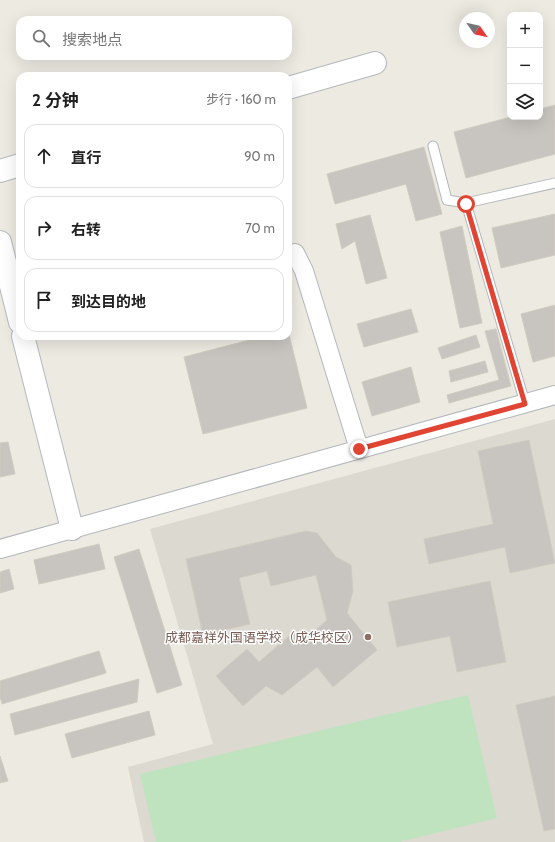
<!DOCTYPE html>
<html lang="zh">
<meta charset="utf-8">
<style>
:root{--surface:#fff;--page:#f6f6f6;--text:#222;--muted:#767676;--line:#e0e0e0}
body{margin:0;font-family:Cabin,"Noto Sans SC",sans-serif;background:var(--page);color:var(--text)}
.controls{position:absolute;right:12px;top:12px;display:grid;overflow:hidden;border-radius:8px;box-shadow:0 4px 16px #0002}
.controls button{width:36px;height:36px;display:grid;place-items:center;padding:0;border:0;border-bottom:1px solid var(--line);background:var(--surface);color:var(--text);font:20px sans-serif}
.compass{position:absolute;left:459px;top:12px;width:36px;height:36px;border-radius:50%;background:var(--surface);box-shadow:0 4px 16px #0002;rotate:124deg}
.stop{position:absolute;width:12px;height:12px;margin:-9px;border:3px solid #e04433;border-radius:50%;background:#fff}
.stop.end{background:#e04433;border-color:#fff;box-shadow:0 1px 4px #0008}
.list{margin:0;padding:0;list-style:none}
h2{display:flex;justify-content:space-between;align-items:center;height:52px;margin:0;padding:0 16px;font-size:17px}
h2 small{font-size:13px;font-weight:400;color:var(--muted)}
.list li{display:grid;grid-template-columns:26px 1fr auto;gap:12px;align-items:center;box-sizing:border-box;height:64px;margin:0 8px 8px;padding:0 8px;border:1px solid var(--line);border-radius:12px}
.list b{display:block;font-size:15px;white-space:nowrap}
.list em{font-size:13px;font-style:normal;color:var(--muted)}
.icon{flex:none;width:22px;height:22px;fill:none;stroke:currentColor;stroke-width:2;stroke-linecap:round;stroke-linejoin:round}
.map{position:relative;flex:none;width:555px;height:842px;overflow:hidden}
.search{position:absolute;background:var(--surface);box-shadow:0 4px 16px #0002;left:16px;top:16px;width:276px;height:44px;display:flex;align-items:center;gap:10px;box-sizing:border-box;padding:0 14px;border-radius:12px;color:var(--muted);font-size:15px}
.panel{position:absolute;background:var(--surface);box-shadow:0 4px 16px #0002;left:16px;top:72px;width:276px;height:268px;border-radius:12px}
.map>svg:first-child{display:block}
</style>
<div class="map">
<svg width="555" height="842" viewBox="0 0 555 842">
<rect width="100%" height="100%" fill="#eceae1"/>
<path fill="#dcd9d0" d="M555,419V842H144L128,767L213,744L150,529Z"/>
<path fill="#bfe3bf" d="M468,695L497,818L399,842H156L140,774Z"/>
<g fill="#c8c4bf" stroke="#d0ccc0">
<path d="M555,105V154L466,178L454,132L511,117H540V109Z"/>
<path d="M424,147L442,214L416,221L406,184L335,204L327,174Z"/>
<path d="M555,214V255L501,268L492,228Z"/>
<path d="M370,215L387,278L366,284L355,241L342,249L336,224Z"/>
<path d="M462,226L482,323L460,328L440,232Z"/>
<path d="M555,305V356L533,362L521,314Z"/>
<path d="M411,309L418,332L364,347L357,324Z"/>
<path d="M496,329L511,386L449,403L447,395L499,380L485,331Z"/>
<path d="M288,330L307,408L203,434L184,357L265,336H288Z"/>
<path d="M476,335L480,347L442,359L438,348Z"/>
<path d="M485,361L488,372L451,382L449,371Z"/>
<path d="M411,367L420,402L372,416L362,382Z"/>
<path d="M529,440L555,563L510,573L505,547L429,564L424,539L493,524L478,451Z"/>
<path d="M8,442L15,474L0,477V443Z"/>
<path d="M306,531L317,533L336,557L351,565L353,591L347,613L377,650L333,687L317,667L282,695L266,686L243,706L216,676L247,649L259,662L296,630L305,640L327,620L316,575L271,586L267,571L239,578L250,624L203,635L186,559Z"/>
<path d="M99,544L105,569L39,584L34,560Z"/>
<path d="M139,549L182,685L157,693L114,557Z"/>
<path d="M9,569L14,589L0,593V572Z"/>
<path d="M490,581L506,662L457,672L450,636L397,647L388,602Z"/>
<path d="M99,651L106,673L2,704L0,697V681Z"/>
<path d="M139,679L137,702L15,735L10,714Z"/>
<path d="M555,696V829L544,831L516,705Z"/>
<path d="M149,711L155,735L72,758L65,734Z"/>
<path d="M0,756L8,781L0,783Z"/>
</g>
<g fill="none" stroke-linecap="round" stroke-linejoin="round">
<defs>
<g id="lane">
<path d="M433,146L447,200L466,203L525,403"/>
<path d="M466,203L555,183"/>
</g>
<g id="street">
<path d="M295,253L304,271L359,449"/>
<path d="M0,549L555,395"/>
</g>
<g id="secondary">
<path d="M288,88L375,63"/>
<path d="M0,171L20,165"/>
<path d="M0,242L20,322"/>
<path d="M23,336L72,529"/>
</g>
</defs>
<use href="#lane" stroke="#b4b7bc" stroke-width="11"/>
<use href="#street" stroke="#b4b7bc" stroke-width="20"/>
<use href="#secondary" stroke="#b5b8bd" stroke-width="24"/>
<use href="#lane" stroke="#fff" stroke-width="9"/>
<use href="#street" stroke="#fff" stroke-width="18"/>
<use href="#secondary" stroke="#fff" stroke-width="22"/>
</g>
<g fill="none" stroke-linecap="round" stroke-linejoin="round">
<path stroke="#e04433" stroke-width="5" d="M359,449L525,404L466,204"/>
</g>
<circle fill="#8d6e63" stroke="#fff" stroke-width="1.5" cx="368" cy="637" r="4"/>
<g text-anchor="middle" stroke-width="3" stroke-linejoin="round" paint-order="stroke">
<g font-size="13" fill="#785e54" stroke="#fff" text-anchor="end">
<text x="360" y="642">成都嘉祥外国语学校（成华校区）</text>
</g>
</g>
</svg>
<div class="controls">
<button>+</button>
<button>−</button>
<button><svg class="icon" aria-label="layers" viewBox="0 0 24 24"><path d="M12 4l9 5-9 5-9-5zM3 14l9 5 9-5"/></svg></button>
</div>
<svg class="compass" viewBox="-18 -18 36 36"><path d="M0-13l5 13h-10z" fill="#e53935"/><path d="M0 13l5-13h-10z" fill="#767676"/></svg>
<div class="stop" style="left:466px;top:204px"></div>
<div class="stop end" style="left:359px;top:449px"></div>
<div class="search"><svg class="icon" aria-label="search" viewBox="0 0 24 24"><circle cx="10" cy="10" r="6"/><path d="M15 15l6 6"/></svg>搜索地点</div>
<section class="panel">
<h2>2 分钟<small>步行 · 160 m</small></h2>
<ul class="list">
<li><svg class="icon" aria-label="ahead" viewBox="0 0 24 24"><path d="M12 20V5M6 11l6-6 6 6"/></svg><div><b>直行</b></div><em>90 m</em></li>
<li><svg class="icon" aria-label="right" viewBox="0 0 24 24"><path d="M7 20v-9h11M14 6l5 5-5 5"/></svg><div><b>右转</b></div><em>70 m</em></li>
<li><svg class="icon" aria-label="arrive" viewBox="0 0 24 24"><path d="M6 21V4h12l-3 4 3 4H6"/></svg><div><b>到达目的地</b></div></li>
</ul>
</section>
</div>
